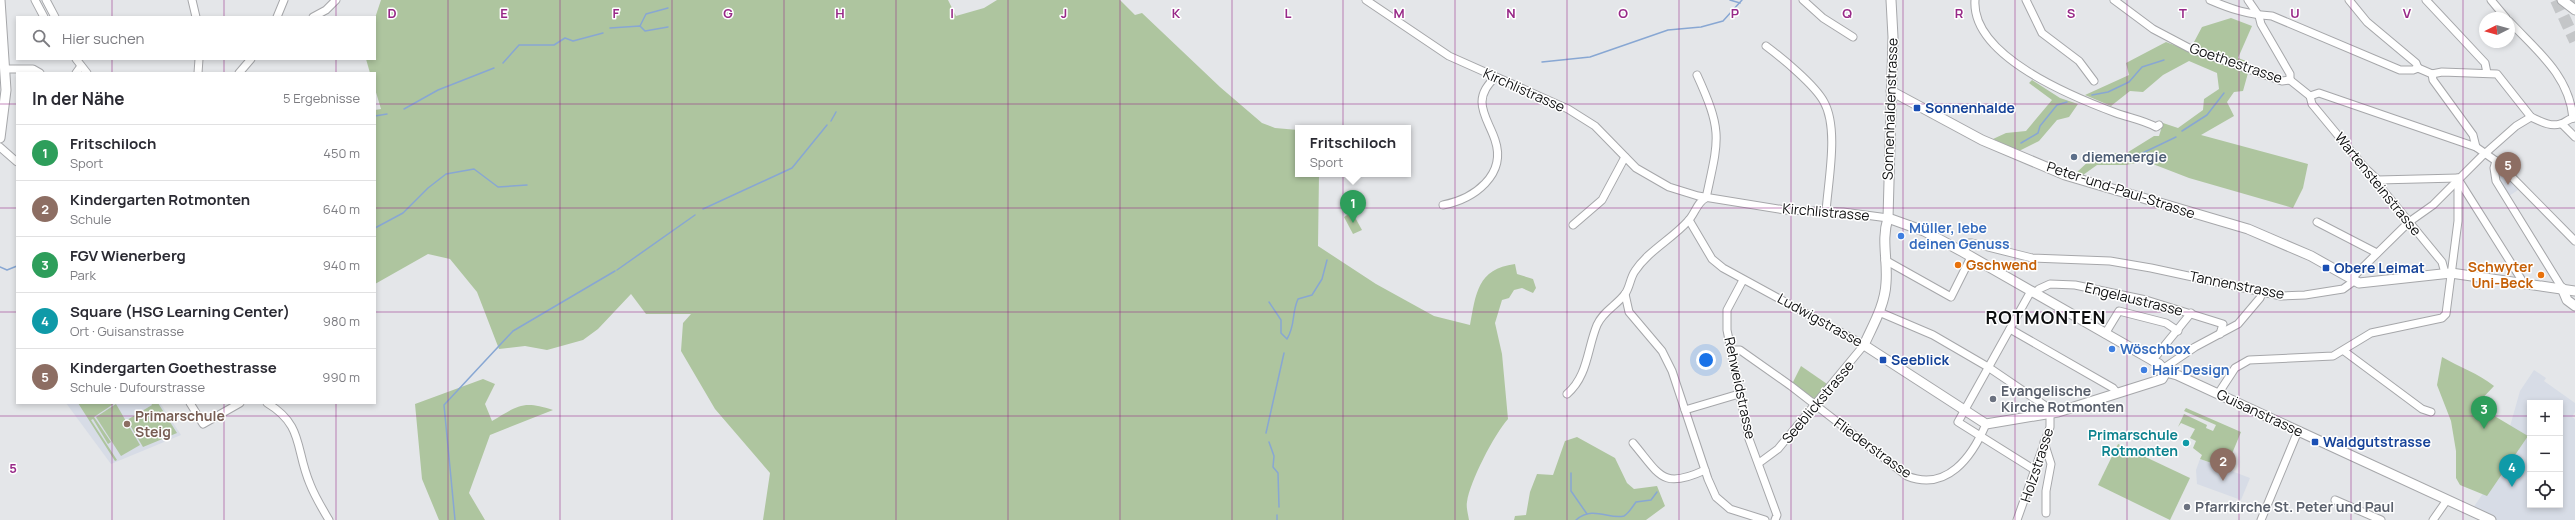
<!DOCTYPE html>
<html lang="de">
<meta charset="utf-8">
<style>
:root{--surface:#fff;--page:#f2f2f3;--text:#2b2b33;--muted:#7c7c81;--line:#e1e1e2;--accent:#ea580c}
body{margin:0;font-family:Manrope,sans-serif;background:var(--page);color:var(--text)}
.controls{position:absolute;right:12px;bottom:12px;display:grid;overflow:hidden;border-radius:0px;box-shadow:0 2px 6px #0003}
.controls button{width:36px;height:36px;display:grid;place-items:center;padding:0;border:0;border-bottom:1px solid var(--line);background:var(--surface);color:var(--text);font:20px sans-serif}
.compass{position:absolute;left:2479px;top:12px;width:36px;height:36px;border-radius:50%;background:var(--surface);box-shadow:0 2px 6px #0003;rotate:265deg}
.you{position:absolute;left:1706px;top:360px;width:14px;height:14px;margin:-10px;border:3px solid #fff;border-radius:50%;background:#1a73e8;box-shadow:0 0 0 6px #1a73e833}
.badge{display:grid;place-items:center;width:26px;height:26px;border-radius:50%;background:var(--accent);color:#fff;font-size:13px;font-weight:700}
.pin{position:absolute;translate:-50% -33px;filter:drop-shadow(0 1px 2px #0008)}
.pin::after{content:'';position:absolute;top:21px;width:14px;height:12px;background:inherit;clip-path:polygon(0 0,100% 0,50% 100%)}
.popup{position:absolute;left:1295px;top:125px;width:116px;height:52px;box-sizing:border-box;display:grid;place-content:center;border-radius:0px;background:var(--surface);filter:drop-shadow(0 1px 3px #0005);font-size:13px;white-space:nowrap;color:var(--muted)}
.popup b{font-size:15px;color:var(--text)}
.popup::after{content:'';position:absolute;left:50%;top:100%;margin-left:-8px;border:8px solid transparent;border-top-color:var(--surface)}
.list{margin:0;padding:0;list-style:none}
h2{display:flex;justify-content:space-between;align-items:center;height:52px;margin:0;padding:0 16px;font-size:17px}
h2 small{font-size:13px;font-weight:400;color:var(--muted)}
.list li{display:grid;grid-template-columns:26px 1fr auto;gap:12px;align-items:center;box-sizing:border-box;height:56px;padding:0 16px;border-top:1px solid var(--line)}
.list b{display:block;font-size:15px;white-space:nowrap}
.list p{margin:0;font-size:13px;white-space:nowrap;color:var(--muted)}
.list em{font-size:13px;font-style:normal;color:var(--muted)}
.icon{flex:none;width:22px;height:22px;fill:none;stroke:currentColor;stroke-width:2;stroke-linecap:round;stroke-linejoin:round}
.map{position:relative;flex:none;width:2575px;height:520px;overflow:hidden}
.search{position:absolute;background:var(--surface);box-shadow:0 2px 6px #0003;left:16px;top:16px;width:360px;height:44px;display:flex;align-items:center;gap:10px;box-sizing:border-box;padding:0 14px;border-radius:0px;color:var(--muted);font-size:15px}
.panel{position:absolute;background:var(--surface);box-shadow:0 2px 6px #0003;left:16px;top:72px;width:360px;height:332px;border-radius:0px}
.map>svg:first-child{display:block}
</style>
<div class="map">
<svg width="2575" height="520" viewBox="0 0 2575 520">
<rect width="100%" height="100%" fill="#e4e6e9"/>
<g fill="#d7dce6" fill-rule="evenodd">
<path d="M2501,172L2518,190L2509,196L2499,181Z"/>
<path d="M2534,370L2546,378L2544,381L2575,403V412L2572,417L2575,419V520H2492L2471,511L2522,436L2509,430L2520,391ZM2530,403H2560V505H2530Z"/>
<path d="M66,403H160L181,435L111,464Z"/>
<path d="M2200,459L2250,478L2241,500L2197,484L2196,470Z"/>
</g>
<g fill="#aec59f">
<path d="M381,0H948L956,16L984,8L997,0H1120L1135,15L1142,13L1220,87L1262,123L1275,128L1298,130V174H1319L1318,246L1376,284L1434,316L1470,325C1476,294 1477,269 1515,264L1517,274L1533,279L1536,288L1533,293L1522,288L1514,290L1509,298L1502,300L1495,323L1502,354L1508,419C1494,435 1470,481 1467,502C1466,507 1468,514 1469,520H763L770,473L715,409L681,351L683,323L691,314H646L631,294L598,329L583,340L547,350L525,346L499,349L477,292L450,259L428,254L375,284V110L381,109L375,89V73H370L366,59H375V18Z"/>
<path d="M2231,18L2252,26L2238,58L2246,61V64L2197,47L2194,42L2202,27Z"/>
<path d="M2166,42L2248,73L2243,91L2234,92L2227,102L2234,116L2201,135L2308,164L2303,188L2293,208L2189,178L2145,161L2126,165H2097L2083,175L2075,174L2091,159L2112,153L2125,154L2154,136H2159L2163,123L2178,128L2203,110L2204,99L2219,89L2217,73L2189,61L2163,75L2143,92L2130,91L2111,106L2085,95L2129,75L2126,63Z"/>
<path d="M2032,80L2060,98L2078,104L2069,117L2057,120L2039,141L2019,151L1993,139L2006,133L2026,131L2052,100L2029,83Z"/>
<path d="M1352,212L1362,230L1353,234L1344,217Z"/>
<path d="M2442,357C2459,367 2478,373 2494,386L2476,405L2528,436L2487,496L2460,485L2456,478V451L2451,421L2437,385Z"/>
<path d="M1801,366L1830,386L1815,405L1791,386Z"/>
<path d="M483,379L495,384L485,404L492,421C518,406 522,400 553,410L490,435L469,493L485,520H439L422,479L415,404Z"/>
<path d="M78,403H115L94,417L111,442L108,444L93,419L91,420L117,460L115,461Z"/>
<path d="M151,403H158L177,433L143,447L127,420L152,405Z"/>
<path d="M116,404L140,445L121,456L96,417Z"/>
<path d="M2186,408L2241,432L2226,468L2200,459L2202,455L2193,448L2196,441L2190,438L2195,429L2181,423L2178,427L2184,414L2207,425L2206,428L2213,431L2216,425L2184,411Z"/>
<path d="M1577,437L1615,458L1627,483L1634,489L1657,486L1665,506L1646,520H1514L1515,516L1526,515L1530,492L1537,474L1553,475L1565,441Z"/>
<path d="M2118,444L2190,478L2170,520L2098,485Z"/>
</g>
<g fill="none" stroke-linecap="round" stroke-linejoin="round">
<g stroke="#88a7d3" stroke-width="1.5">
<path d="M1730,0L1740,3"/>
<path d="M640,26L646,14L668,8"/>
<path d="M610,28L640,26L645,31L668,27"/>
<path d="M1542,62L1590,57L1668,30L1701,27L1723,21L1742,0"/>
<path d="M503,63L519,45H554L565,38L573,41L603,33"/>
<path d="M2092,95L2108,92L2129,82L2142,67L2164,60"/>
<path d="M404,109L438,90L494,68"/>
<path d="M375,116L387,114"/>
<path d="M831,121L836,112"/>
<path d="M2182,131L2207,115L2224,93"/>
<path d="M2021,143L2038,133L2040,126L2057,105L2067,102"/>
<path d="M2104,160H2128L2176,137"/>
<path d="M703,209L792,168L827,125"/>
<path d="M375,228L403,213L428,188L446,174L474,169L498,187L527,185"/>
<path d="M0,267L7,270L17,266"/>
<path d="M617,270L695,215"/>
<path d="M1269,302L1281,320V333L1287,339C1296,324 1291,315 1298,299L1312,295L1322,279L1327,260"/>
<path d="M1266,433L1284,353"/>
<path d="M1269,442L1274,456L1273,467L1278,473L1279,507"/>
<path d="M1571,473V491L1587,514"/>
<path d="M455,520L444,405L513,331L615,271"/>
<path d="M1277,520V515"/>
<path d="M1576,520C1593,505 1609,520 1624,516C1629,513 1633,506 1636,502L1651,500L1657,492"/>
</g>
<g stroke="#c4c6c8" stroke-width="12" stroke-dasharray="12 6" stroke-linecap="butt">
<path d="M2556,0L2575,41"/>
<path d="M2572,0L2575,6"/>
</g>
<defs>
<g id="street">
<path d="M35,0L44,17"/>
<path d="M46,0L55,17"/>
<path d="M192,0L196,17"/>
<path d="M1366,0L1449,56L1568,109L1595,126L1636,168L1669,187L1698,196L1785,210L1843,212L1888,218"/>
<path d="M1803,0L1823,18L1853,37"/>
<path d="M1975,0C1971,56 2073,97 2116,113C2130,118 2143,120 2156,127L2159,125"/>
<path d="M2026,0L2042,33L2079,61L2094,81"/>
<path d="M2114,0L2153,29L2189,48L2282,81L2290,80"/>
<path d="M2210,0C2231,9 2249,15 2272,16L2400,70H2413L2418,68"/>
<path d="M2248,0L2259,16L2261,24L2290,74V80"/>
<path d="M2349,0L2367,22L2416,63L2418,68"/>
<path d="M2426,0L2485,63L2487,73"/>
<path d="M2491,0L2506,18"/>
<path d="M277,17L284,0"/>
<path d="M313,17L326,10L336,0"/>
<path d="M2509,21C2537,51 2569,75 2573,118"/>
<path d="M1766,46C1782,58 1815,85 1824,102C1839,129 1828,181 1826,212"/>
<path d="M76,59L87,73"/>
<path d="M2418,68L2432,74"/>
<path d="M5,69H33L40,73"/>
<path d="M76,73L81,66"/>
<path d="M198,73L199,59"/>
<path d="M239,73L251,59"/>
<path d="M2432,74L2433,80L2473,135L2476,147L2496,161L2494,168L2496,181L2562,288"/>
<path d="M2432,74L2442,72L2497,74L2531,117"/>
<path d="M2290,80L2310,96"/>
<path d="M2310,96L2312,104L2365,168L2378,180L2382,189L2442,262L2445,273"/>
<path d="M2310,96L2319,93L2476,147"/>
<path d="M2562,124L2575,137"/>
<path d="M0,147L17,162"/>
<path d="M2496,161L2575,241"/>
<path d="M2458,179L2523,282"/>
<path d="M2378,180L2458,178"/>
<path d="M1443,205C1474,199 1507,175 1495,140C1491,127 1482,115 1482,102C1482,92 1488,85 1494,78"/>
<path d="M1689,220L1712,259L1723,268L1864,345L1778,449L1759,463"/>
<path d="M2317,222L2377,253"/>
<path d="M1573,225L1602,200L1625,157"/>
<path d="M1963,252L1969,243H1972L2032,258L2110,261L2151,268L2281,296L2305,295L2343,289L2354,281"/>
<path d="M1885,260L1951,297L1971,257"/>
<path d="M2351,279L2409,222L2433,205L2481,157L2516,126L2531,117C2540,121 2550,127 2560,124C2566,123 2568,118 2575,118"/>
<path d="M1743,280L1727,310V330L1749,439L1777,515L1775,520"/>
<path d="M2031,291L1958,422L2033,469"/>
<path d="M2035,293L2039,289L2050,284L2075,285L2146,300L2223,324L2220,334"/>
<path d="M1625,294L1629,312L1662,351L1672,371L1708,479L1716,497L1730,509L1765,520"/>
<path d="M1879,312L1933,335L1988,367L2050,409V427L2017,520"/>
<path d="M2010,329L2113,388L2117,393"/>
<path d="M2105,334L2119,311L2166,323L2178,331"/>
<path d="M1731,350H1740L1791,386L1907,476C1947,492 1972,457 1986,424"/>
<path d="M2344,351L2422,409L2431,412"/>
<path d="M2152,361L2191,313"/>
<path d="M2164,368L2195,347L2238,324L2260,298L2262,293"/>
<path d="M1567,394C1588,376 1587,349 1597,325C1603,311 1617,305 1625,294C1630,287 1630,278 1635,271C1648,251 1672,239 1688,221C1695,214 1697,202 1706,198C1719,138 1723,132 1697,75"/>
<path d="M2218,394L2235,368L2249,360L2333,356L2371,333L2442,318L2446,314L2458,221V178"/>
<path d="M190,403L203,424L240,403"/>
<path d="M267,403C304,425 295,449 310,484C315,497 322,508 329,520"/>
<path d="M1685,410L1739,394"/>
<path d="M2044,442L2051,464L2046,491V513"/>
<path d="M1633,443C1660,475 1662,490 1705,470"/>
<path d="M2335,500L2381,520"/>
<path d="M2261,520L2298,431"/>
<path d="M2433,520L2447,500"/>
</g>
<g id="secondary">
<path d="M1891,0L1893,37L1888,218C1881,240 1888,260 1886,283C1885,305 1873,325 1864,345L1986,424L2058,412L2153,382L2162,379L2166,372"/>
<path d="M2562,0L2575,10"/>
<path d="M1891,91L1982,140L2065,175L2248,229L2311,256L2359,283L2451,273L2575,291"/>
<path d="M0,138L6,90L0,0"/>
<path d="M1888,218L1924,231L1963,252L2159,364L2166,372L2177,375L2491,520"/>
<path d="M2562,288L2567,300L2575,306"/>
</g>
</defs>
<use href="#street" stroke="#a6a7aa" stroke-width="9"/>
<use href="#secondary" stroke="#a6a7aa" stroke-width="11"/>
<use href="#street" stroke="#fff" stroke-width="7"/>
<use href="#secondary" stroke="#fff" stroke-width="9"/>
</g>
<path fill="none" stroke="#982988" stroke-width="1" stroke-opacity="0.55" d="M112,0V17M224,0V17M336,0V17M448,0V520M560,0V520M672,0V520M784,0V520M896,0V520M1008,0V520M1120,0V520M1232,0V520M1343,0V520M1455,0V520M1567,0V520M1679,0V520M1791,0V520M1903,0V520M2015,0V520M2127,0V520M2239,0V520M2351,0V520M2463,0V520M112,59V73M224,59V73M336,59V73M0,104H17M375,104H2575M0,208H17M375,208H2575M0,312H17M375,312H2575M112,403V520M224,403V520M336,403V520M0,416H2530M2560,416H2575"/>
<g fill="#1a4fb4" stroke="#fff" stroke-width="1.5">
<rect x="1913" y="104" width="8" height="8" rx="2"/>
<rect x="2322" y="264" width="8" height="8" rx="2"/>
<rect x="1879" y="356" width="8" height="8" rx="2"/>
<rect x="2311" y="438" width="8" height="8" rx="2"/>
</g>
<circle fill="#5c6f8a" stroke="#fff" stroke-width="1.5" cx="2074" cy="157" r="4"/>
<g fill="#3f7fe0" stroke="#fff" stroke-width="1.5">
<circle cx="1901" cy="236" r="4"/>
<circle cx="2112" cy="349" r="4"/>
<circle cx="2144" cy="370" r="4"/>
</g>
<g fill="#e8710a" stroke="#fff" stroke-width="1.5">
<circle cx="1958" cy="265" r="4"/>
<circle cx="2541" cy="275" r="4"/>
</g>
<g fill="#6b7280" stroke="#fff" stroke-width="1.5">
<circle cx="1993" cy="399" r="4"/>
<circle cx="2187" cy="507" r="4"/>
</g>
<circle fill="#8d6e63" stroke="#fff" stroke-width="1.5" cx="127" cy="424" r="4"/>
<circle fill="#0f9aa8" stroke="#fff" stroke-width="1.5" cx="2186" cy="443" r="4"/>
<g text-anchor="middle" stroke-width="3" stroke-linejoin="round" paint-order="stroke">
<g font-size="14" fill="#0d0e0f" stroke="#fff">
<text transform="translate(2236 63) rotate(19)" y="5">Goethestrasse</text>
<text transform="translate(1524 90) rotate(24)" y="5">Kirchlistrasse</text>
<text transform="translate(1890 109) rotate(-88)" y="5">Sonnenhaldenstrasse</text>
<text transform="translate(2378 184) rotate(51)" y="5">Wartensteinstrasse</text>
<text transform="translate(2121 190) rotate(18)" y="5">Peter-und-Paul-Strasse</text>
<text transform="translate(1826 212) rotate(5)" y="5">Kirchlistrasse</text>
<text transform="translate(2237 285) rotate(11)" y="5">Tannenstrasse</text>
<text transform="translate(2134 299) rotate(14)" y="5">Engelaustrasse</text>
<text transform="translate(1820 320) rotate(29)" y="5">Ludwigstrasse</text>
<text transform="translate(1740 388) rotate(78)" y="5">Rehweidstrasse</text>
<text transform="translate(1818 402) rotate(-50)" y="5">Seeblickstrasse</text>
<text transform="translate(2260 413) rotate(25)" y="5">Guisanstrasse</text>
<text transform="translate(1873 448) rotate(36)" y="5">Fliederstrasse</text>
<text transform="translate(2037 465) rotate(-72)" y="5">Holzstrasse</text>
</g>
<g font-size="14" font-weight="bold" fill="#164399" stroke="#fff" text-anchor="start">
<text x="1925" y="113">Sonnenhalde</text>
<text x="2334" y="273">Obere Leimat</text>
<text x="1891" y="365">Seeblick</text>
<text x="2323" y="447">Waldgutstrasse</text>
</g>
<g font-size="14" font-weight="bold" fill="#4e5e75" stroke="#fff" text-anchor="start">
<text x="2082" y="162">diemenergie</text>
</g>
<g font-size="14" font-weight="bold" fill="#366cbe" stroke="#fff" text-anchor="start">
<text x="1909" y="233">Müller, lebe<tspan x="1909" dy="16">deinen Genuss</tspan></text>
<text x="2120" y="354">Wöschbox</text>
<text x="2152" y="375">Hair Design</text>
</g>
<g font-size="14" font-weight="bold" fill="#c56008" stroke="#fff" text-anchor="start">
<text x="1966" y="270">Gschwend</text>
<text x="2533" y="272" text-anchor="end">Schwyter<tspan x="2533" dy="16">Uni-Beck</tspan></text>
</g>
<g font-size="14" font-weight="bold" fill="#5b616d" stroke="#fff" text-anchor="start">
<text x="2001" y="396">Evangelische<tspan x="2001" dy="16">Kirche Rotmonten</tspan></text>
<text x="2195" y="512">Pfarrkirche St. Peter und Paul</text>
</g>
<g font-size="14" font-weight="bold" fill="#785e54" stroke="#fff" text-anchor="start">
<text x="135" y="421">Primarschule<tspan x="135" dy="16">Steig</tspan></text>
</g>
<g font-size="14" font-weight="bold" fill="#0d838f" stroke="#fff" text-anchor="end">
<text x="2178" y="440">Primarschule<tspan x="2178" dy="16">Rotmonten</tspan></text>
</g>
<g font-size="18" font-weight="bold" letter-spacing="1" fill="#0d0e0f" stroke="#fff">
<text x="2046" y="324">ROTMONTEN</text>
</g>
</g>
<g font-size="13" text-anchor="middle" font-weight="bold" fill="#982988" stroke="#fff" stroke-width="3" stroke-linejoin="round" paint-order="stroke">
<text x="392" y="18">D</text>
<text x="504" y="18">E</text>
<text x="616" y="18">F</text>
<text x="728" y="18">G</text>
<text x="840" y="18">H</text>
<text x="952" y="18">I</text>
<text x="1064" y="18">J</text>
<text x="1176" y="18">K</text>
<text x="1288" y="18">L</text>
<text x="1399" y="18">M</text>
<text x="1511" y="18">N</text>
<text x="1623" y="18">O</text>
<text x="1735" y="18">P</text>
<text x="1847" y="18">Q</text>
<text x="1959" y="18">R</text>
<text x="2071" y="18">S</text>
<text x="2183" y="18">T</text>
<text x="2295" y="18">U</text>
<text x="2407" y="18">V</text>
<text x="13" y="473">5</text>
</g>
</svg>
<div class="controls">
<button>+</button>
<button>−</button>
<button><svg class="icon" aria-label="locate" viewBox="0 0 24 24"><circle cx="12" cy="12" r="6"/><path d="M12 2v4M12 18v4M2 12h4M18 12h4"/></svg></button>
</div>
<svg class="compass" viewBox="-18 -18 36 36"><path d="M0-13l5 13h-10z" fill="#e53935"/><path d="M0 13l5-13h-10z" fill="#7c7c81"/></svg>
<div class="you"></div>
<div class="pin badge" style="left:1353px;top:223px;background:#2e9e5b">1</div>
<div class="popup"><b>Fritschiloch</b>Sport</div>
<div class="pin badge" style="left:2223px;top:481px;background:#8d6e63">2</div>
<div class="pin badge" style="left:2484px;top:429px;background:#2e9e5b">3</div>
<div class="pin badge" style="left:2512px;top:487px;background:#0f9aa8">4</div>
<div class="pin badge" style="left:2508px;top:185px;background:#8d6e63">5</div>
<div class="search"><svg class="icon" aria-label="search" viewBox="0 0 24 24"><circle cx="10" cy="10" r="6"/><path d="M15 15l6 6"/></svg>Hier suchen</div>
<section class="panel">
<h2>In der Nähe<small>5 Ergebnisse</small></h2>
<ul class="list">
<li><span class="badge" style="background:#2e9e5b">1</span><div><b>Fritschiloch</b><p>Sport</p></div><em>450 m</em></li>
<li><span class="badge" style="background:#8d6e63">2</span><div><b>Kindergarten Rotmonten</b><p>Schule</p></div><em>640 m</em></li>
<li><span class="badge" style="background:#2e9e5b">3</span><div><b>FGV Wienerberg</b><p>Park</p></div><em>940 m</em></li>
<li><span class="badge" style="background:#0f9aa8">4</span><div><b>Square (HSG Learning Center)</b><p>Ort · Guisanstrasse</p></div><em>980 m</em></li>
<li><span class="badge" style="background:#8d6e63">5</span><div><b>Kindergarten Goethestrasse</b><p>Schule · Dufourstrasse</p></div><em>990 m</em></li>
</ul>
</section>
</div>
